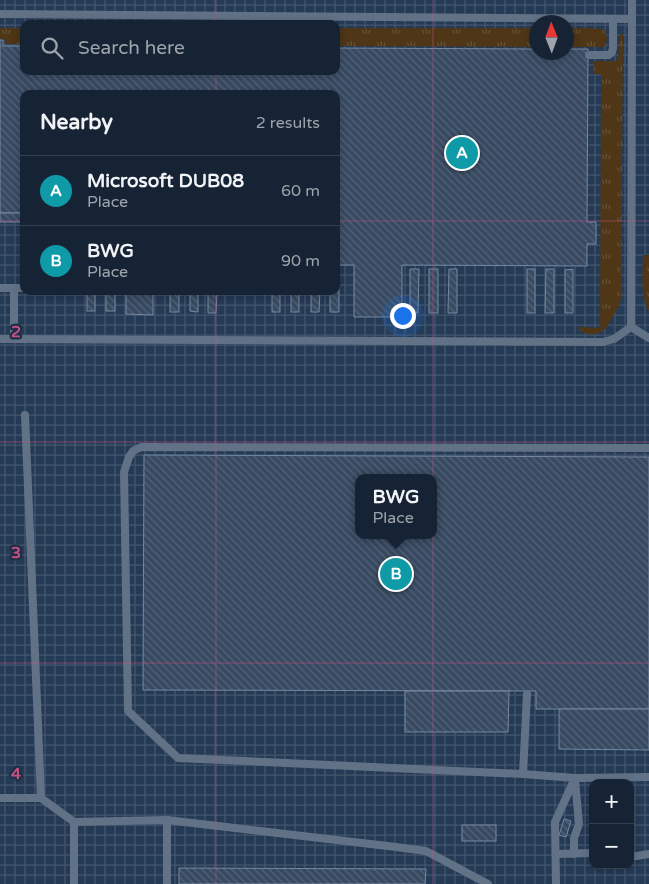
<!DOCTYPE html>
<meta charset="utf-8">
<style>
:root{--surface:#162334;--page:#232f40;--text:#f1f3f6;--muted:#9ea4ac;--line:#35404f;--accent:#efa73e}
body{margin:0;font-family:"Varela Round",sans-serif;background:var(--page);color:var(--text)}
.controls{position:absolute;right:15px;bottom:15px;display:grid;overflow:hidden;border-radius:10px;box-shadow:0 2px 8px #0003}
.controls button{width:45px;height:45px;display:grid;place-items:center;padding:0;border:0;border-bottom:1px solid var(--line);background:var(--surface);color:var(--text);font:25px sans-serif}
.compass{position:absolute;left:529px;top:15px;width:45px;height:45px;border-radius:50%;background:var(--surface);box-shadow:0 2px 8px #0003;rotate:359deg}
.you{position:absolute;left:402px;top:315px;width:18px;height:18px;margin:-12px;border:4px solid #fff;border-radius:50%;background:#1a73e8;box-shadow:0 0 0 8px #1a73e833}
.badge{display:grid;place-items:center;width:32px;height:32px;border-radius:50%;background:var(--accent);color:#fff;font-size:16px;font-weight:700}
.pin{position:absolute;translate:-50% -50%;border:2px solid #fff;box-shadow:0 1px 5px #0006}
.popup{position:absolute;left:355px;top:474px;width:82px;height:65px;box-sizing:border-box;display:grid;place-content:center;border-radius:10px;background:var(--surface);filter:drop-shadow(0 1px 4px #0005);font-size:16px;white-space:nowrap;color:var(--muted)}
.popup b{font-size:19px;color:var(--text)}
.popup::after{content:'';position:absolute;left:50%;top:100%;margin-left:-10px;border:10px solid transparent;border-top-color:var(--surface)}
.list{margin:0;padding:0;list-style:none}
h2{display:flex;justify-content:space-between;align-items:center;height:65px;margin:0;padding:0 20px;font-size:21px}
h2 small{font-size:16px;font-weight:400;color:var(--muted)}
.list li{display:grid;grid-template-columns:32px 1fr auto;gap:15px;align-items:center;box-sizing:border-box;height:70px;padding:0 20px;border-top:1px solid var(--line)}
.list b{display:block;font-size:19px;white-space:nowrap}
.list p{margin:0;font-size:16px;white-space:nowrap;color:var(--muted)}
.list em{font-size:16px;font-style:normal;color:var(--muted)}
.icon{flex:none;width:28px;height:28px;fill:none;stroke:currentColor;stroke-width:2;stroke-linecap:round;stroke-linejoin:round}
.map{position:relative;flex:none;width:649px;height:884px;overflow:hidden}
.search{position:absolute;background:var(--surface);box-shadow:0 2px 8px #0003;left:20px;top:20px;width:320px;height:55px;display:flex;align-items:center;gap:12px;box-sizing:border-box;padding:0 18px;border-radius:10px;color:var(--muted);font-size:19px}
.panel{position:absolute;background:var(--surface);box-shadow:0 2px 8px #0003;left:20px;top:90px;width:320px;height:205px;border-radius:10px}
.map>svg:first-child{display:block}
</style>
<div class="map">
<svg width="649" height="884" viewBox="0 0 649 884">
<defs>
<pattern id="industrial-grid" width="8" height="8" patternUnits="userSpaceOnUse" patternTransform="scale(1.25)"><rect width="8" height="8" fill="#253a55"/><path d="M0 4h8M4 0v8" fill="none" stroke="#43566d"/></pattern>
<pattern id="grass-tufts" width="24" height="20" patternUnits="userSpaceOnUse" patternTransform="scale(1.25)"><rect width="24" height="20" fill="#4e3616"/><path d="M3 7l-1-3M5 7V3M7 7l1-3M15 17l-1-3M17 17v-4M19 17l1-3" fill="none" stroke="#665238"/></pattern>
<pattern id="building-back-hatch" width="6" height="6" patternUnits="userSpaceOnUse" patternTransform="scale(1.25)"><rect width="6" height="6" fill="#384a61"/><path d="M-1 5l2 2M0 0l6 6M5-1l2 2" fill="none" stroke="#546378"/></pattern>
</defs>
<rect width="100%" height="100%" fill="#1e2f45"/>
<path fill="url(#industrial-grid)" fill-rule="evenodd" d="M0,0H649V884H0ZM536,22H566V52H536ZM24,24H336V71H24ZM24,94H336V291H24ZM358,478H434V535H358ZM593,783H630V865H593Z"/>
<g fill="url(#grass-tufts)">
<path d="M0,28H24V44H5V40L0,39Z"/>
<path d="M336,28H536V47L338,46V39H336Z"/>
<path d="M567,28H591L605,30C607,35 608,42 604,47H567Z"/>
<path d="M623,34L621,298L619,306L606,328L603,331L596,334H587L580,331L578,327L600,328L601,74H594V61H615L618,60L619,35Z"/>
<path d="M643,255H649V312C640,298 643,272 643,255Z"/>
</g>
<g fill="url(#building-back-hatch)" stroke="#7489a2" fill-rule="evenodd">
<path d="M0,40H3V46H24V71H336V48L536,49V52H566V49H588L587,222H596V244H587V266L402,265V317H354V265H336V94H24V213H0Z"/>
<rect x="0" y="213" width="24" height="9"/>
<path d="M336,268H339V312H330V291H336Z"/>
<path d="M410,269H419L418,313H410Z"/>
<rect x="429" y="269" width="9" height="44"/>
<path d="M449,269H457V313H448Z"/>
<rect x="527" y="269" width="8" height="44"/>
<path d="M546,269H554V313H545Z"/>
<path d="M573,269V313H565V270Z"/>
<rect x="87" y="291" width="8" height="20"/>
<rect x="106" y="291" width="9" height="20"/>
<path d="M126,291H153V315L126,314Z"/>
<rect x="170" y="291" width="9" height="21"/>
<path d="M190,291H198V312L190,311Z"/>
<path d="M208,291H217L216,313H208Z"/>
<rect x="272" y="291" width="8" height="21"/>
<rect x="291" y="291" width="8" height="21"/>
<path d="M311,291H320L319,312H311Z"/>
<path d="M144,455L649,457V709H536V691L143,690ZM358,478H434V535H358Z"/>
<path d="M405,691H509L508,732H405Z"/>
<path d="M559,709H649V750L559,749Z"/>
<path d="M564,819L571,821L566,837L559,835Z"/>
<rect x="462" y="825" width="34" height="16"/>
<path d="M179,868L426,869L425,884H179Z"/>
</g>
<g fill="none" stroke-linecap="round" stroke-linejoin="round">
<g stroke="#627286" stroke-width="8">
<path d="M632,0L631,327L649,338"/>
<path d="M0,14L632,19"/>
<path d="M589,55H609L612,52L613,48V19"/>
<path d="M0,288H24"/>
<path d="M14,288V339"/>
<path d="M0,339L603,342L614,339L631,327"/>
<path d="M25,415L41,798L74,822L167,820L396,847L426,851L488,884"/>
<path d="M649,448L141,447L133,451L129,457L124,472L128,711L178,758L523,774L575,778L649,777"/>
<path d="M523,774L527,694"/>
<path d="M0,798H41"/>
<path d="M74,822V884"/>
<path d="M556,854L593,853"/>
<path d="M574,854V838L579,824L575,780"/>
<path d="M630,856H637L649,854"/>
<path d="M167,884V820"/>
<path d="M556,884L555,822L575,778"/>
</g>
</g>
<path fill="none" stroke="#c55184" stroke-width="1" stroke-opacity="0.55" d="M216,0V24M433,0V884M216,71V94M0,221H24M336,221H649M216,291V884M0,442H649M0,663H649"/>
<g font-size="16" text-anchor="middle" font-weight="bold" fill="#c55184" stroke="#1e2f45" stroke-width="4.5" stroke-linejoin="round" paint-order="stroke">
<text x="16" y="337">2</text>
<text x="16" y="558">3</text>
<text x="16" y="779">4</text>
</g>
</svg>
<div class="controls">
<button>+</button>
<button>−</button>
</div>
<svg class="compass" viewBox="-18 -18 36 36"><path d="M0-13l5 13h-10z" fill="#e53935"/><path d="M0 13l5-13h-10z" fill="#9ea4ac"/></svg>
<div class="you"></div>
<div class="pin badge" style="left:462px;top:153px;background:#0f9aa8">A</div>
<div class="pin badge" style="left:396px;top:574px;background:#0f9aa8">B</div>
<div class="popup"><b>BWG</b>Place</div>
<div class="search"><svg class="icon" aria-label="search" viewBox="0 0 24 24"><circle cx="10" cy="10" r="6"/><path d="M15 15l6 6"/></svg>Search here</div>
<section class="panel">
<h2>Nearby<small>2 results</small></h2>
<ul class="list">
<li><span class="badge" style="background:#0f9aa8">A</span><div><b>Microsoft DUB08</b><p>Place</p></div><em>60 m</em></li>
<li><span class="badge" style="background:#0f9aa8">B</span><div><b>BWG</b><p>Place</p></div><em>90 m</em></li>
</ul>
</section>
</div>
